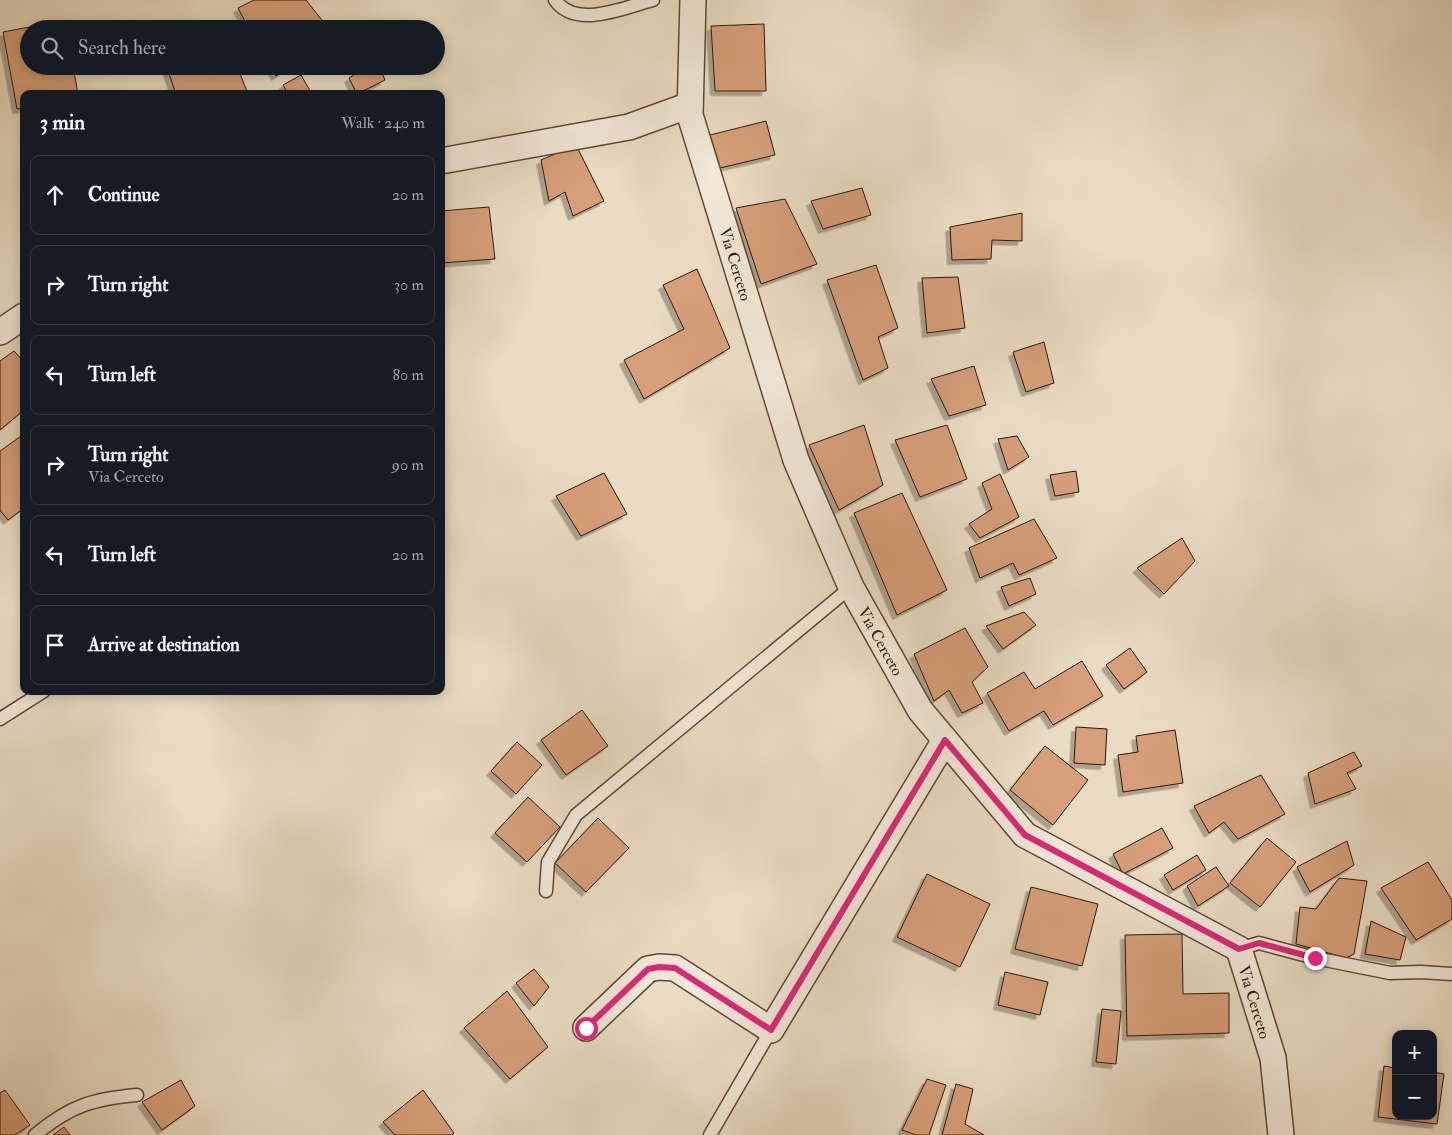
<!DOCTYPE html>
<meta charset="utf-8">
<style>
:root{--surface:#171b24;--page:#20242c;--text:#f1f3f6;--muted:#9ea1a6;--line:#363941}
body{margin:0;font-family:"IM FELL Double Pica",serif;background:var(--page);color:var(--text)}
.controls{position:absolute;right:15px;bottom:15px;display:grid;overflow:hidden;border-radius:10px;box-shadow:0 2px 12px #0003}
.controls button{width:45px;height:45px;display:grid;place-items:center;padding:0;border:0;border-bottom:1px solid var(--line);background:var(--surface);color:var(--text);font:25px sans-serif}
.stop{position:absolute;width:15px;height:15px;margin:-11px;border:4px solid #db2777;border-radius:50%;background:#fff}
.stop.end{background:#db2777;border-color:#fff;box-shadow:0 1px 5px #0008}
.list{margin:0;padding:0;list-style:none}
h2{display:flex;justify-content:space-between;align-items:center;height:65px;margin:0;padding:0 20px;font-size:21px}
h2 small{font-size:16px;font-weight:400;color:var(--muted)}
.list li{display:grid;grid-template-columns:32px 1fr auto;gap:15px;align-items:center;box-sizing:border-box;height:80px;margin:0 10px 10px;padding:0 10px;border:1px solid var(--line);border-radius:10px}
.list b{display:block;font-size:19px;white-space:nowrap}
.list p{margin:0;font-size:16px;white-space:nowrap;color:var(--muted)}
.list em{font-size:16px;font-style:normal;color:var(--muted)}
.icon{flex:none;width:28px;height:28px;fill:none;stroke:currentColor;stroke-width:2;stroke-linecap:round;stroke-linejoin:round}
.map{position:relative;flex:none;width:1452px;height:1135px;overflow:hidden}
.search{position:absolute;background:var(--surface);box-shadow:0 2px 12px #0003;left:20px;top:20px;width:425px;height:55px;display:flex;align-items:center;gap:12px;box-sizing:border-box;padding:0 18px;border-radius:28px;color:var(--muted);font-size:19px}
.panel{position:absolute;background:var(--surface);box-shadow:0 2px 12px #0003;left:20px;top:90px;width:425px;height:605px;border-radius:10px}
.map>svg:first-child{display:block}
</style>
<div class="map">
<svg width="1452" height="1135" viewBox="0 0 1452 1135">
<defs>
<filter id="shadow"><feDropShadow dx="-4.5" dy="4.5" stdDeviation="0" flood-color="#0004"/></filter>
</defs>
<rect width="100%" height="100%" fill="#e9dcc3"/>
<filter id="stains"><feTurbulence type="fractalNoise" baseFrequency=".004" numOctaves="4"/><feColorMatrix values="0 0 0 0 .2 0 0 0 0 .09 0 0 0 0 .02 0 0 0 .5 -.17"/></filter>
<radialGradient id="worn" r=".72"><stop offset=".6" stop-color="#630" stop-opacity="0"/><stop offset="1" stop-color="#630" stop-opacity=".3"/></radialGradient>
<g fill="#d69f79" stroke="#311604" filter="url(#shadow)">
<path d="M254,0H306L329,29H249L238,8Z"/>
<path d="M56,22L57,29H29V66H73L78,94H24V108L17,109L3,32Z"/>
<path d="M764,24L766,91H715L711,26Z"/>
<path d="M173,66H237L248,94H176L167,68Z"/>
<path d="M271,66H291L276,76Z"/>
<path d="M368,66H379L385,80L357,94L349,78Z"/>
<path d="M301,75L312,94H288L283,85Z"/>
<path d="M766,121L775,155L720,168L710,135Z"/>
<path d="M576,145L604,201L573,216L565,192L549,201L541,160Z"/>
<path d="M862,188L871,215L823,229L811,201Z"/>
<path d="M785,199L817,264L761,284L736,208Z"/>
<path d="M489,207L495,259L441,263V211Z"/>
<path d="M1022,213V241L992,240L991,259L952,260L950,227Z"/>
<path d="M876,265L898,328L878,337L888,368L863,380L827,280Z"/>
<path d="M697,269L730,348L644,399L624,360L684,329L663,285Z"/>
<path d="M958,277L965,328L927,333L922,278Z"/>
<path d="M1044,342L1054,383L1026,392L1013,352Z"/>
<path d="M14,351L24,362V410L0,430V361Z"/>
<path d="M974,366L986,405L949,416L931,379Z"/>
<path d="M864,425L883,485L839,510L809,445Z"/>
<path d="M947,425L967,479L920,497L895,440Z"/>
<path d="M24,434V508L8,520L0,510V451Z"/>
<path d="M1017,436L1029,457L1008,470L998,439Z"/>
<path d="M1076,471L1079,492L1055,496L1050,475Z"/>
<path d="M604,473L627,514L581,536L556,496Z"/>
<path d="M1000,474L1019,517L980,538L969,524L992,509L982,483Z"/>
<path d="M902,493L947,590L897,615L854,513Z"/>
<path d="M1034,519L1057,558L1019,575L1013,563L980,578L969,548Z"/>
<path d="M1182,538L1195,561L1164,594L1137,568Z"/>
<path d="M1030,578L1036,594L1009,606L1001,587Z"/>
<path d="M1024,612L1036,625L1003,649L986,626Z"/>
<path d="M965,628L988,667L972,682L983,703L962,713L949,690L934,701L914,654Z"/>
<path d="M1130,648L1147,672L1124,689L1106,665Z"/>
<path d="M1082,661L1103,696L1053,725L1044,711L1009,731L987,693L1024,672L1035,689Z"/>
<path d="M582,710L608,746L566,775L541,740Z"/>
<path d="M1076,727L1107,729L1105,765L1074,763Z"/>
<path d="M1175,730L1183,783L1123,792L1118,755L1138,752L1136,736Z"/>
<path d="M517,742L542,765L516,794L491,771Z"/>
<path d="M1045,746L1088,780L1053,825L1010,790Z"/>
<path d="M1354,752L1362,766L1347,773L1356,789L1315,804L1308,773Z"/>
<path d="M1261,775L1285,814L1238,839L1224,822L1209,833L1194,806Z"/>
<path d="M528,797L560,827L527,862L495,833Z"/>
<path d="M598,818L629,848L586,892L555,863Z"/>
<path d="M1162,828L1173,848L1123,874L1113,854Z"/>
<path d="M1267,838L1296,862L1260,907L1230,883Z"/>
<path d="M1347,841L1354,865L1310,892L1297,867Z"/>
<path d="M1197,855L1206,870L1173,890L1164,875Z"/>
<path d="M1428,862L1452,900V919L1416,940L1381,888Z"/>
<path d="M1216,867L1229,886L1198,906L1187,886Z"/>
<path d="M927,874L990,904L960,967L897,937Z"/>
<path d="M1339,878L1367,881L1354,954L1346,958L1296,944L1300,907L1316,909Z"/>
<path d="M1031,887L1098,904L1082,966L1015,949Z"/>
<path d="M1371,921L1406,937L1400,960L1365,954Z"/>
<path d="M1182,934L1183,994L1229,993V1033L1127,1036L1125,935Z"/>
<path d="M534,969L549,987L534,1006L516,983Z"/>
<path d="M1005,972L1048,982L1040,1015L998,1005Z"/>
<path d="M507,991L548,1047L510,1079L464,1028Z"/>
<path d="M1102,1009L1121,1011L1116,1064L1096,1062Z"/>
<path d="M1384,1066L1396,1068V1116H1433V1072L1444,1074L1437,1124L1378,1117Z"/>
<path d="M927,1079L946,1085L929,1135H916L902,1130Z"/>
<path d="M181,1080L195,1106L162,1130L142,1102Z"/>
<path d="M956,1084L973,1089L965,1124L984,1135H942Z"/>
<path d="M5,1090L30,1125L15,1135H0V1093Z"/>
<path d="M423,1090L454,1133L452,1135H395L383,1122Z"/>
<path d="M64,1127L70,1135H53Z"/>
</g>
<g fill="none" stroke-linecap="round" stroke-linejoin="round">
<defs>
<g id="service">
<path d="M555,0C576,30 625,7 653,0"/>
<path d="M0,719L44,691"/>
<path d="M546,891L548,862L576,815L851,587"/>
<path d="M1239,949L1259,943L1315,958L1390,973L1421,972L1452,974"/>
<path d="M35,1135C70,1106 92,1099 137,1095"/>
<path d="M710,1135L771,1030"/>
</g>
<g id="minor">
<path d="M693,0L690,115L796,460L851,587L920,710L1025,835L1239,949L1273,1058L1281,1135"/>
<path d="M441,161L629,127L690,105"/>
<path d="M0,332L24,316"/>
<path d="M586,1028L648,969L659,967L675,968L771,1030L945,740"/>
</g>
</defs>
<use href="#service" stroke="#5f4834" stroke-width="15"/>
<use href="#minor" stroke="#5f4834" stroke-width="28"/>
<use href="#service" stroke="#f1e8d8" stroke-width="12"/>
<use href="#minor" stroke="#f1e8d8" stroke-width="25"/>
</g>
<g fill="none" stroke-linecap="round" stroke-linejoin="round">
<path stroke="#db2777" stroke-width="6" d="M586,1028L648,969L659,967L675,968L771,1030L945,740L1025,835L1239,949L1259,943L1315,958"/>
</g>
<g text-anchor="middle" stroke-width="4" stroke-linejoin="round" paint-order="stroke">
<g font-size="16" fill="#311604" stroke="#f1e8d8">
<text transform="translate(736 264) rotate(73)" y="6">Via Cerceto</text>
<text transform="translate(881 641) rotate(61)" y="6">Via Cerceto</text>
<text transform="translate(1255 1002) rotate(73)" y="6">Via Cerceto</text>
</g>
</g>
<rect width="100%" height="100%" filter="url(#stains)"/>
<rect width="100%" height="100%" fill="url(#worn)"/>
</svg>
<div class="controls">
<button>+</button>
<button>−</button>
</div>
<div class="stop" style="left:586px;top:1028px"></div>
<div class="stop end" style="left:1315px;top:958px"></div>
<div class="search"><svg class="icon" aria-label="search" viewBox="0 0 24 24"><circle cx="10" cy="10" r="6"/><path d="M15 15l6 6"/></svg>Search here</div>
<section class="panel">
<h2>3 min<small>Walk · 240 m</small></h2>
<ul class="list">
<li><svg class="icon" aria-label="ahead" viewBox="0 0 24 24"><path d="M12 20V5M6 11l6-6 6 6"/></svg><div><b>Continue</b></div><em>20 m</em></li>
<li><svg class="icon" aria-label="right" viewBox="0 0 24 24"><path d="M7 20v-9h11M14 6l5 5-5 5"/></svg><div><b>Turn right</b></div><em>30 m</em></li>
<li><svg class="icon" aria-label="left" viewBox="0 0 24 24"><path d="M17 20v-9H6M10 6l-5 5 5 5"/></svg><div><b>Turn left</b></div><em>80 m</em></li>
<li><svg class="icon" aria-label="right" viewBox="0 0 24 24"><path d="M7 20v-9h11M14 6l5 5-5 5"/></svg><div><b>Turn right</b><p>Via Cerceto</p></div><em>90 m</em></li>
<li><svg class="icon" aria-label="left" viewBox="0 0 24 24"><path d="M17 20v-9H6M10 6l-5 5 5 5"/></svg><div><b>Turn left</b></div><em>20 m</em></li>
<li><svg class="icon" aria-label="arrive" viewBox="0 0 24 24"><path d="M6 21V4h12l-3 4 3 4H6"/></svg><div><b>Arrive at destination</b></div></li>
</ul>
</section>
</div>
